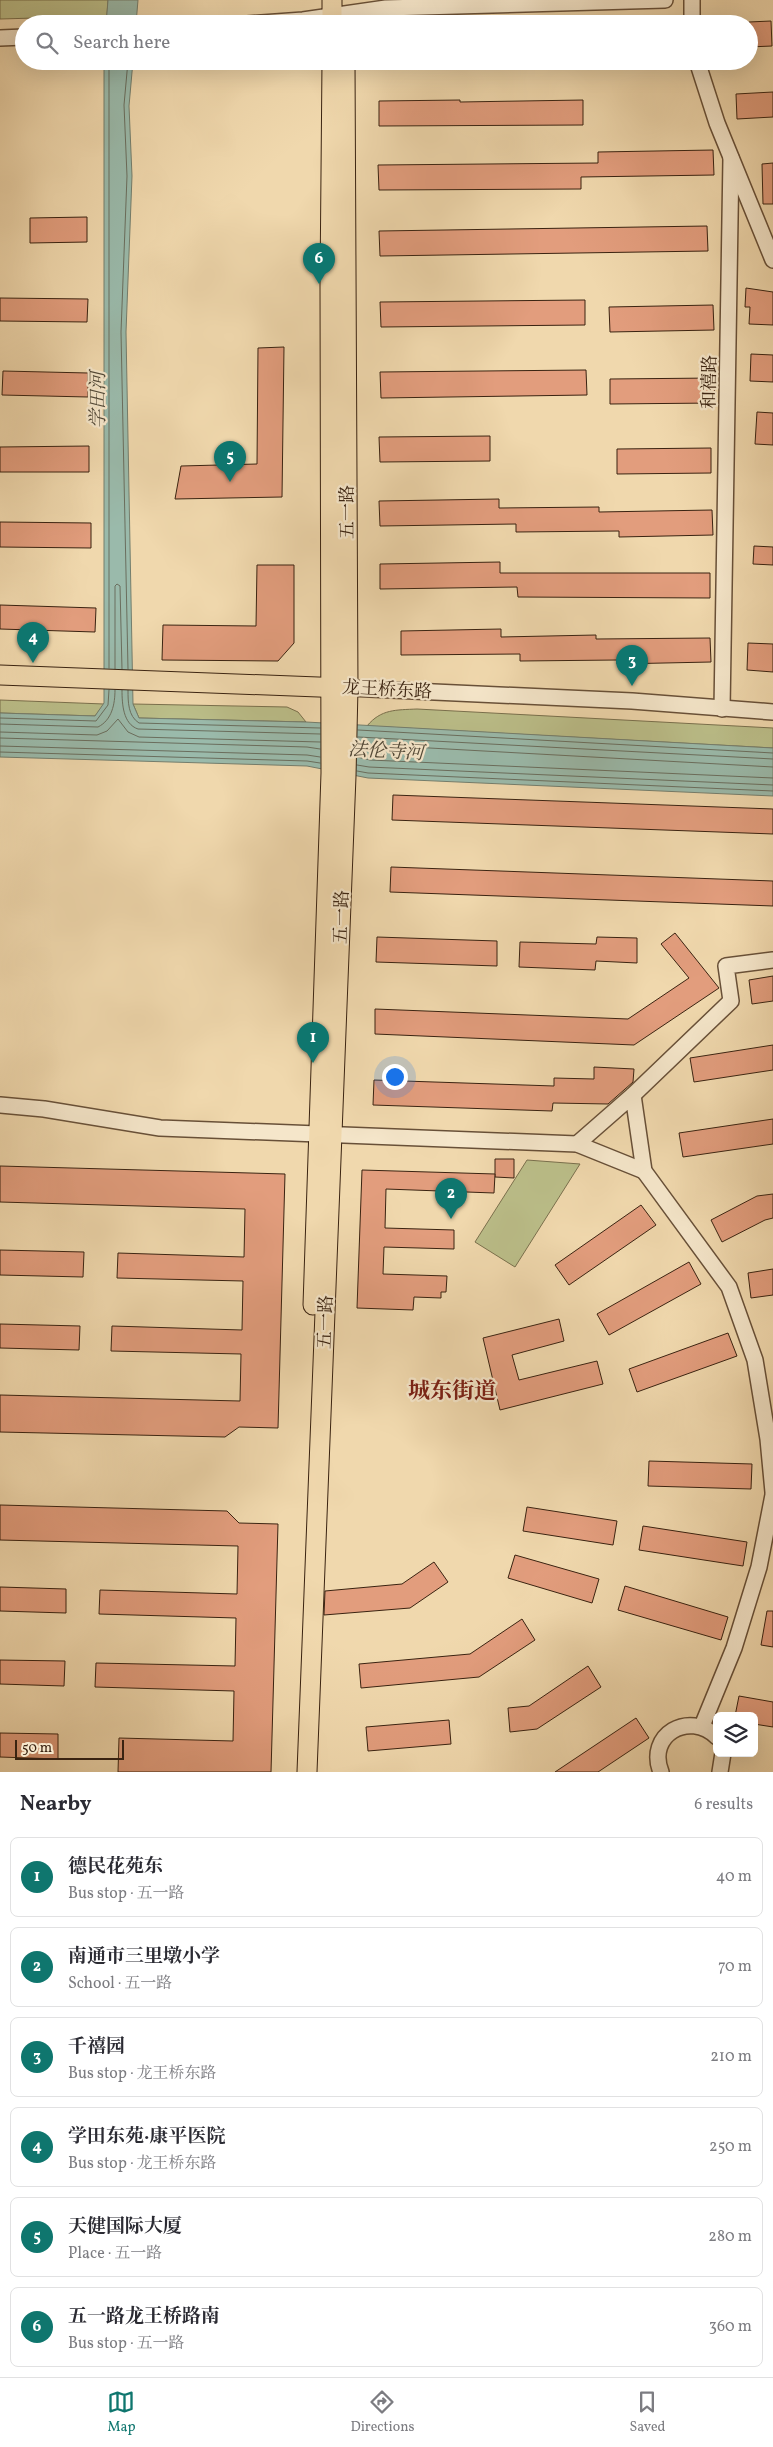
<!DOCTYPE html>
<meta charset="utf-8">
<style>
:root{--surface:#fff;--page:#f7f7f7;--text:#2b2b33;--muted:#7c7c81;--line:#e1e1e2;--accent:#0f766e}
body{margin:0;font-family:Vollkorn,"Noto Serif SC",serif;background:var(--page);color:var(--text)}
.controls{position:absolute;right:15px;bottom:15px;display:grid;overflow:hidden;border-radius:8px;box-shadow:0 5px 20px #0002}
.controls button{width:45px;height:45px;display:grid;place-items:center;padding:0;border:0;border-bottom:1px solid var(--line);background:var(--surface);color:var(--text);font:25px sans-serif}
.scale{position:absolute;left:15px;bottom:12px;width:109px;box-sizing:border-box;padding-left:5px;border:2px solid #3a2311;border-top:0;font-size:14px;line-height:18px;white-space:nowrap;color:#3a2311;-webkit-text-stroke:4px #f5e6ca;paint-order:stroke}
.you{position:absolute;left:394px;top:1076px;width:18px;height:18px;margin:-12px;border:4px solid #fff;border-radius:50%;background:#1a73e8;box-shadow:0 0 0 8px #1a73e833}
.badge{display:grid;place-items:center;width:32px;height:32px;border-radius:50%;background:var(--accent);color:#fff;font-size:16px;font-weight:700}
.pin{position:absolute;translate:-50% -41px;filter:drop-shadow(0 1px 2px #0008)}
.pin::after{content:'';position:absolute;top:26px;width:18px;height:15px;background:inherit;clip-path:polygon(0 0,100% 0,50% 100%)}
.list{margin:0;padding:0;list-style:none}
h2{display:flex;justify-content:space-between;align-items:center;height:65px;margin:0;padding:0 20px;font-size:21px}
h2 small{font-size:16px;font-weight:400;color:var(--muted)}
.list li{display:grid;grid-template-columns:32px 1fr auto;gap:15px;align-items:center;box-sizing:border-box;height:80px;margin:0 10px 10px;padding:0 10px;border:1px solid var(--line);border-radius:8px}
.list b{display:block;font-size:19px;white-space:nowrap}
.list p{margin:0;font-size:16px;white-space:nowrap;color:var(--muted)}
.list em{font-size:16px;font-style:normal;color:var(--muted)}
.icon{flex:none;width:28px;height:28px;fill:none;stroke:currentColor;stroke-width:2;stroke-linecap:round;stroke-linejoin:round}
.map{position:relative;flex:none;width:773px;height:1772px;overflow:hidden}
.search{position:absolute;background:var(--surface);box-shadow:0 5px 20px #0002;left:15px;right:15px;top:15px;height:55px;display:flex;align-items:center;gap:12px;box-sizing:border-box;padding:0 18px;border-radius:28px;color:var(--muted);font-size:19px}
.sheet{height:605px;background:var(--surface)}
nav{display:flex;justify-content:space-around;align-items:center;box-sizing:border-box;height:70px;border-top:1px solid var(--line);background:var(--surface);font-size:14px;color:var(--muted)}
nav a{display:grid;justify-items:center;gap:2px}
nav .on{color:var(--accent)}
.map>svg:first-child{display:block}
</style>
<div class="map">
<svg width="773" height="1772" viewBox="0 0 773 1772">
<rect width="100%" height="100%" fill="#f0d8ad"/>
<filter id="stains"><feTurbulence type="fractalNoise" baseFrequency=".004" numOctaves="4"/><feColorMatrix values="0 0 0 0 .2 0 0 0 0 .09 0 0 0 0 .02 0 0 0 .5 -.17"/></filter>
<radialGradient id="worn" r=".72"><stop offset=".6" stop-color="#630" stop-opacity="0"/><stop offset="1" stop-color="#630" stop-opacity=".3"/></radialGradient>
<g fill="#bbbe89" stroke="#7a704d">
<path d="M0,0H108L107,16L0,19Z"/>
<path d="M0,700L104,704L95,716L0,713Z"/>
<path d="M133,704L287,707L298,712L306,722L139,718Z"/>
<path d="M417,709L773,728V748L367,726C381,709 396,710 417,709Z"/>
<path d="M527,1160L580,1164L515,1267L475,1242Z"/>
</g>
<g fill="#9abaab" stroke="#747e6d">
<path d="M108,0H138L136,24H106Z"/>
<path d="M104,61H133L129,106L132,176L126,332L133,704L139,718L306,722L773,748V796L368,778L307,766L0,757V713L95,716L104,703Z"/>
</g>
<g fill="none" stroke-linecap="round" stroke-linejoin="round">
<g stroke="#6a6e5e" stroke-width="1">
<path d="M109,668V61"/>
<path d="M115,669V586L117,584L120,586L122,669"/>
<path d="M128,669L121,332L127,176L124,105L128,61"/>
<path d="M122,690C122,704 123,724 138,729L320,734"/>
<path d="M128,690C128,702 128,716 139,723L320,728"/>
<path d="M0,718L96,721L108,705L109,690"/>
<path d="M0,724L98,727C112,720 115,704 115,690"/>
<path d="M358,730L773,753"/>
<path d="M0,732L97,735L107,731L118,719L128,732L139,737L320,742"/>
<path d="M358,737L773,759"/>
<path d="M0,738L307,747L320,749"/>
<path d="M357,744L773,767"/>
<path d="M0,746L307,755L320,757"/>
<path d="M0,752L307,761L320,763"/>
<path d="M357,757L370,760L773,778"/>
<path d="M357,765L369,767L773,785"/>
<path d="M357,771L368,773L773,791"/>
</g>
</g>
<g fill="#e29d7d" stroke="#3a2311">
<path d="M771,21L772,46L749,47V22Z"/>
<path d="M773,92V117L737,119L736,94Z"/>
<path d="M460,100V102L583,100V125L379,126V101Z"/>
<path d="M713,150L714,175L581,177V189L379,190L378,165L598,163V152Z"/>
<path d="M773,163V204H763L762,164Z"/>
<path d="M87,217V242L30,243V218Z"/>
<path d="M707,226L708,251L380,256L379,231Z"/>
<path d="M746,288L773,292V325L749,324L750,307H745Z"/>
<path d="M0,298L88,299L87,322L0,321Z"/>
<path d="M585,300V325L381,327L380,302Z"/>
<path d="M713,305L714,330L610,332L609,307Z"/>
<path d="M284,347L282,497L175,499L181,466L257,464L258,348Z"/>
<path d="M751,354L773,355V382L750,381Z"/>
<path d="M586,370L587,395L381,398L380,372Z"/>
<path d="M3,371L88,373V397L2,395Z"/>
<path d="M714,378L715,403L610,404V379Z"/>
<path d="M757,412L773,413V445L755,444Z"/>
<path d="M490,436V461L380,462L379,437Z"/>
<path d="M89,446V472H0V447Z"/>
<path d="M711,448V473L617,474V449Z"/>
<path d="M499,499V508L599,507V512L712,510L713,535L619,537V531L516,532V524L380,526L379,501Z"/>
<path d="M0,522L91,523V548L0,547Z"/>
<path d="M754,546L773,547V565L753,564Z"/>
<path d="M500,562V573H710V598L518,597L517,587L380,589V564Z"/>
<path d="M257,565H294V643L278,661L162,660L163,625L256,626Z"/>
<path d="M0,605L96,608L95,632L0,629Z"/>
<path d="M501,629V637L596,635V639L710,638L711,662L617,664V660L520,661V654L401,655V631Z"/>
<path d="M748,643L773,644V672L747,670Z"/>
<path d="M393,795L773,809V834L392,820Z"/>
<path d="M391,867L773,881V906L390,892Z"/>
<path d="M675,933L719,988L634,1045L375,1034V1009L628,1019L689,978L661,944Z"/>
<path d="M377,937L497,941V966L376,962Z"/>
<path d="M597,937L637,938V963L596,961L595,970L519,967L520,942L596,944Z"/>
<path d="M773,976V1001L752,1004L749,980Z"/>
<path d="M773,1045V1070L694,1082L690,1058Z"/>
<path d="M594,1067L634,1069L633,1082L608,1104L553,1103L552,1111L373,1105L374,1080L554,1086V1078L594,1079Z"/>
<path d="M773,1119V1144L683,1157L679,1133Z"/>
<path d="M495,1159H514V1178L495,1177Z"/>
<path d="M0,1166L285,1174L278,1428L239,1427L225,1437L0,1432V1395L240,1401L241,1354L111,1351L112,1326L242,1330L243,1281L117,1278L118,1253L244,1257L245,1209L0,1202Z"/>
<path d="M362,1170L495,1174L494,1193L386,1189L385,1228L454,1230V1249L384,1247L383,1274L447,1276L446,1292H441V1298L414,1297L413,1310L357,1308Z"/>
<path d="M773,1194V1218L765,1220L722,1242L711,1220L757,1196Z"/>
<path d="M641,1205L656,1225L569,1285L555,1265Z"/>
<path d="M0,1250L84,1252L83,1277L0,1275Z"/>
<path d="M689,1262L701,1284L609,1335L597,1314Z"/>
<path d="M773,1269V1295L751,1298L748,1273Z"/>
<path d="M559,1319L564,1341L512,1355L519,1380L597,1361L603,1384L500,1410L483,1338Z"/>
<path d="M0,1324L80,1326L79,1350L0,1348Z"/>
<path d="M728,1333L737,1356L637,1392L629,1369Z"/>
<path d="M649,1461L752,1464L751,1489L648,1486Z"/>
<path d="M0,1505L227,1511L239,1523L278,1524L271,1772H118L119,1738L233,1741L234,1691L95,1687L96,1663L235,1666L236,1618L99,1614L100,1590L237,1594L238,1546L0,1540Z"/>
<path d="M527,1507L617,1521L613,1545L523,1531Z"/>
<path d="M643,1526L747,1542L743,1566L639,1550Z"/>
<path d="M515,1555L599,1579L592,1603L508,1578Z"/>
<path d="M434,1562L448,1582L410,1608L324,1615L325,1591L402,1584Z"/>
<path d="M625,1586L728,1617L721,1640L618,1610Z"/>
<path d="M0,1587L66,1589V1613L0,1611Z"/>
<path d="M767,1611H773V1647L761,1645Z"/>
<path d="M522,1619L535,1640L479,1677L361,1688L359,1664L470,1654Z"/>
<path d="M0,1660L65,1661L64,1686L0,1684Z"/>
<path d="M588,1666L601,1687L537,1729L510,1732L508,1708L529,1706Z"/>
<path d="M739,1696L773,1702V1727L754,1724V1716H735Z"/>
<path d="M636,1718L649,1738L598,1772H555Z"/>
<path d="M449,1720L451,1744L368,1751L366,1727Z"/>
<path d="M0,1733L58,1734V1759L0,1757Z"/>
</g>
<g fill="none" stroke-linecap="round" stroke-linejoin="round">
<defs>
<g id="minor">
<path d="M692,0V24"/>
<path d="M247,24L303,20L386,8L665,0"/>
<path d="M0,38L24,37"/>
<path d="M697,61L717,123L773,260"/>
<path d="M348,688L632,701L773,712"/>
<path d="M722,709L731,158"/>
<path d="M633,1095L731,1001L726,966L773,960"/>
<path d="M0,1105L44,1109L160,1128L577,1144L644,1171"/>
<path d="M577,1144L633,1095L644,1171L729,1287L755,1360L768,1439L773,1492"/>
<path d="M702,1726L734,1648L759,1567L773,1495"/>
<path d="M661,1772C646,1735 689,1710 717,1737"/>
<path d="M720,1772L723,1753"/>
</g>
<g id="major">
<path d="M332,24V0"/>
<path d="M0,675L344,688"/>
<path d="M313,1305L331,773L330,285L332,61"/>
<path d="M307,1772L346,776L348,688L345,61"/>
</g>
</defs>
<use href="#minor" stroke="#685038" stroke-width="18"/>
<use href="#major" stroke="#3a2311" stroke-width="21"/>
<use href="#minor" stroke="#f5e6ca" stroke-width="15"/>
<use href="#major" stroke="#f0d8ad" stroke-width="19"/>
</g>
<g text-anchor="middle" stroke-width="4.5" stroke-linejoin="round" paint-order="stroke">
<g font-size="18" fill="#3a2311" stroke="#f5e6ca">
<text transform="translate(709 382) rotate(-89)" y="6">和禧路</text>
<text transform="translate(347 512) rotate(-90)" y="6">五一路</text>
<text transform="translate(387 689) rotate(3)" y="6">龙王桥东路</text>
<text transform="translate(341 917) rotate(-88)" y="6">五一路</text>
<text transform="translate(325 1322) rotate(-88)" y="6">五一路</text>
</g>
<g font-size="19" font-style="italic" fill="#524938" stroke="#f5e6ca">
<text transform="translate(97 400) rotate(-90)" y="7">学田河</text>
<text transform="translate(386 750) rotate(3)" y="7">法伦寺河</text>
</g>
<g font-size="22" font-weight="bold" fill="#7a1f14" stroke="#f5e6ca">
<text x="452" y="1398">城东街道</text>
</g>
</g>
<rect width="100%" height="100%" filter="url(#stains)"/>
<rect width="100%" height="100%" fill="url(#worn)"/>
</svg>
<div class="controls">
<button><svg class="icon" aria-label="layers" viewBox="0 0 24 24"><path d="M12 4l9 5-9 5-9-5zM3 14l9 5 9-5"/></svg></button>
</div>
<div class="scale">50 m</div>
<div class="you"></div>
<div class="pin badge" style="left:313px;top:1063px">1</div>
<div class="pin badge" style="left:451px;top:1219px">2</div>
<div class="pin badge" style="left:632px;top:686px">3</div>
<div class="pin badge" style="left:33px;top:663px">4</div>
<div class="pin badge" style="left:230px;top:482px">5</div>
<div class="pin badge" style="left:319px;top:284px">6</div>
<div class="search"><svg class="icon" aria-label="search" viewBox="0 0 24 24"><circle cx="10" cy="10" r="6"/><path d="M15 15l6 6"/></svg>Search here</div>
</div>
<section class="sheet">
<h2>Nearby<small>6 results</small></h2>
<ul class="list">
<li><span class="badge">1</span><div><b>德民花苑东</b><p>Bus stop · 五一路</p></div><em>40 m</em></li>
<li><span class="badge">2</span><div><b>南通市三里墩小学</b><p>School · 五一路</p></div><em>70 m</em></li>
<li><span class="badge">3</span><div><b>千禧园</b><p>Bus stop · 龙王桥东路</p></div><em>210 m</em></li>
<li><span class="badge">4</span><div><b>学田东苑·康平医院</b><p>Bus stop · 龙王桥东路</p></div><em>250 m</em></li>
<li><span class="badge">5</span><div><b>天健国际大厦</b><p>Place · 五一路</p></div><em>280 m</em></li>
<li><span class="badge">6</span><div><b>五一路龙王桥路南</b><p>Bus stop · 五一路</p></div><em>360 m</em></li>
</ul>
</section>
<nav>
<a class="on"><svg class="icon" aria-label="map" viewBox="0 0 24 24"><path d="M3 6l6-2 6 2 6-2v14l-6 2-6-2-6 2zM9 4v14M15 6v14"/></svg>Map</a>
<a><svg class="icon" aria-label="directions" viewBox="0 0 24 24"><path d="M12 3l9 9-9 9-9-9zM9 14v-3h6M13 9l2 2-2 2"/></svg>Directions</a>
<a><svg class="icon" aria-label="saved" viewBox="0 0 24 24"><path d="M7 4h10v16l-5-4-5 4z"/></svg>Saved</a>
</nav>
